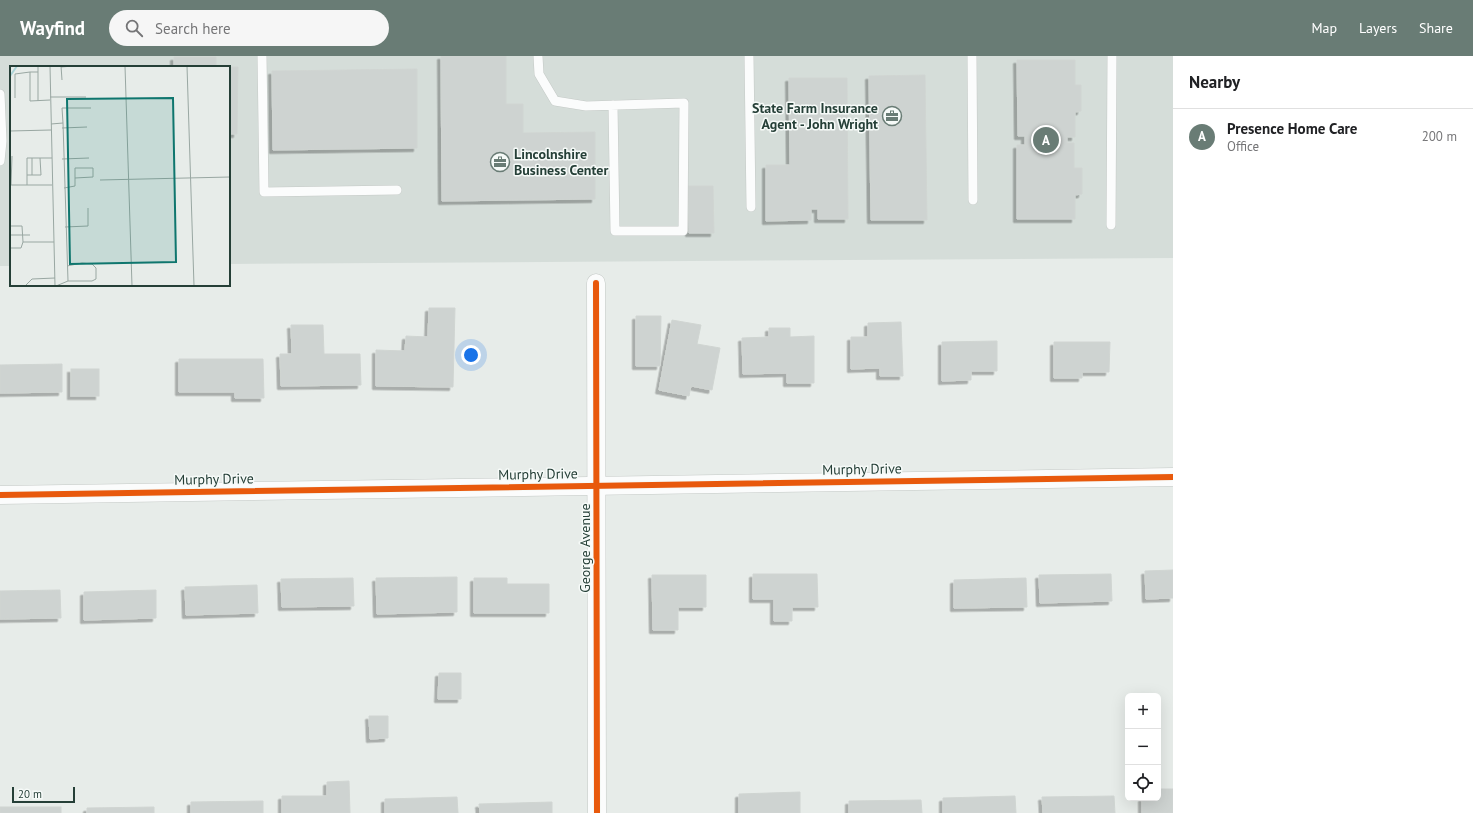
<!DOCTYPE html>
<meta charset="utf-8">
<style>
:root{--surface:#fff;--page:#f6f6f6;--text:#202124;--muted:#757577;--line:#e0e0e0;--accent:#697c75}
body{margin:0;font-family:"PT Sans",sans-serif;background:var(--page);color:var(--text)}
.controls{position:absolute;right:12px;bottom:12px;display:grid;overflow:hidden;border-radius:6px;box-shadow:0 4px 16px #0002}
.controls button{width:36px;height:36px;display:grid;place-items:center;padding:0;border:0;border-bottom:1px solid var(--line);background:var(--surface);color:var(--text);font:20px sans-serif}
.scale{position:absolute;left:12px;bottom:10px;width:63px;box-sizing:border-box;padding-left:4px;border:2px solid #253f37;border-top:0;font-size:11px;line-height:14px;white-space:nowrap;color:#253f37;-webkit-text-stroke:3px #f6faf8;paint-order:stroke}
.you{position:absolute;left:471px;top:299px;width:14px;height:14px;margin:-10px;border:3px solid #fff;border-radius:50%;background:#1a73e8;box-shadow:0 0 0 6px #1a73e833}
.badge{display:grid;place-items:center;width:26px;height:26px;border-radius:50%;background:var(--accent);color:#fff;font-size:13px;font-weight:700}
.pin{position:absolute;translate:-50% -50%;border:2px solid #fff;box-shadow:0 1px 4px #0006}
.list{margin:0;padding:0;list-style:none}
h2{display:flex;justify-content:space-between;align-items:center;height:52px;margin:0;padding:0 16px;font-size:17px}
h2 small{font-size:13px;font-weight:400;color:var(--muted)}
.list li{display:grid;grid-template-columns:26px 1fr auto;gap:12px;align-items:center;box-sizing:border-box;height:56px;padding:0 16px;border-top:1px solid var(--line)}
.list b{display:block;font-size:15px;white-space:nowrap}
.list p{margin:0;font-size:13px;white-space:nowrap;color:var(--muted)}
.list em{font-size:13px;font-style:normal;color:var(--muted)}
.icon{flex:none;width:22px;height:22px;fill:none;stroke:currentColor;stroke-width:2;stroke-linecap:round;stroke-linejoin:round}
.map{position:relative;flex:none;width:1173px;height:757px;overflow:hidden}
header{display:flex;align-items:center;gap:24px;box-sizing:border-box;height:56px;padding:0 20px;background:var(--accent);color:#fff}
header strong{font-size:19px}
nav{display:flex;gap:22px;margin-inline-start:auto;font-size:14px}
.search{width:280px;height:36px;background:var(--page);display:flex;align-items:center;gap:10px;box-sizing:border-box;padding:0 14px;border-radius:22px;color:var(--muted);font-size:15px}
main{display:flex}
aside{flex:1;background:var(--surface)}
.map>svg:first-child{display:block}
</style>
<header>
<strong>Wayfind</strong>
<div class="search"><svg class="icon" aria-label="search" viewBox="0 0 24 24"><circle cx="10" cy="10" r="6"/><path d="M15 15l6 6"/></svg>Search here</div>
<nav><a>Map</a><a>Layers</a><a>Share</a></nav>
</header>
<main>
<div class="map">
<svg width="1173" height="757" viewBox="0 0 1173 757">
<defs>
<filter id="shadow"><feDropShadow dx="-3.5" dy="3.5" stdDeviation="0" flood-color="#0004"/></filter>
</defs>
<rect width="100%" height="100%" fill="#e7ece9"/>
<path fill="#d5ddd9" d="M0,0H1173V202L229,208V11H11V210H0Z"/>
<g fill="#ced3d1" stroke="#d0d5d2" filter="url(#shadow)">
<path d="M441,0H506V48H523V77L595,76V143L442,145Z"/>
<path d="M174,1H216V11H225H174Z"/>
<path d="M1017,4H1075V29H1081V55L1075,56V81H1067V87H1074V112H1082V138L1075,139V163H1017V89H1025V80H1018Z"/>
<path d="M229,11H238L237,78H229Z"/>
<path d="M417,13V92L273,94L272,15Z"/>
<path d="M925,19L927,164H871L869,20Z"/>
<path d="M789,22H847L848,163H818V153H811V164L766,165V109H790Z"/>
<path d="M688,130H713L714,177H689Z"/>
<path d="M429,252H455L453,331L376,330V294L405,295L406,280L428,281Z"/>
<path d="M636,260H661L660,310H636Z"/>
<path d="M672,264L701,269L697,288L720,292L712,334L691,330L689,340L659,334Z"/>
<path d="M901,266L903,320H880V312L851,313V281H868V267Z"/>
<path d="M291,269H323L324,298H360L361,329L281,330L280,298H292Z"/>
<path d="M769,272H790V281L814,280V327H787V317L743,318L742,282L769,281Z"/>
<path d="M997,285V315H971V324L942,325V286Z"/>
<path d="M1054,286H1110L1109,316H1082V322H1054Z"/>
<path d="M179,303H263L264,342H235V336H179Z"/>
<path d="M62,308V336L0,337V309Z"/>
<rect x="71" y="313" width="28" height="27"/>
<path d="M1173,514V542L1146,543L1145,515Z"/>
<path d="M753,518H817L818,551H792V565H774V543H753Z"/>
<path d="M1111,518L1112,545L1040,547L1039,519Z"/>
<path d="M652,519H706V551H678V574H653Z"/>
<path d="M457,521V556L377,558L376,522Z"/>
<path d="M353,522L354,550L282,551L281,523Z"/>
<path d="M474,522H507V528H549V557H474Z"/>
<path d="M1026,522L1027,551L954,552V524Z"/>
<path d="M257,529L258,557L186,559L185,531Z"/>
<path d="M60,534L61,562L0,563V535Z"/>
<path d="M156,534V562L84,564V536Z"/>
<path d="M439,617H461V643H438Z"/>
<path d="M369,660H388V682L370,683Z"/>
<path d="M349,725L350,757H282V740H327V726Z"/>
<path d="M1158,733H1173V757H1142V742H1158Z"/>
<path d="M800,736V757H739V738Z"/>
<path d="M1015,740L1016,757H943V742Z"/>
<path d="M1114,740L1115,757H1043L1042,741Z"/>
<path d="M457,741L458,757H385V743Z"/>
<path d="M921,744L922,757H849V745Z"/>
<path d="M263,745V757H191V746Z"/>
<path d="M552,746V757H480L479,748Z"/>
<rect x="0" y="751" width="61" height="6"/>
<path d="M154,751V757H87V752Z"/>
</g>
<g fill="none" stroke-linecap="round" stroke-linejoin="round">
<defs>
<g id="lane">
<path d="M262,0L264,136L397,134"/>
<path d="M538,0L539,18L555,45L586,50L684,47L683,175H615L613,49"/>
<path d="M749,0L751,151"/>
<path d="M972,0L973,144"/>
<path d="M0,38L2,85L0,105"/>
<path d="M1111,169L1112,0"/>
</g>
<g id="street">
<path d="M596,227L597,757"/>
<path d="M0,439L1173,421"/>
</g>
</defs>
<use href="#lane" stroke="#c4c9c6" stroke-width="10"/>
<use href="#street" stroke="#c4c9c6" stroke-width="19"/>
<use href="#lane" stroke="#fbfcfc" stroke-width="9"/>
<use href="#street" stroke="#fbfcfc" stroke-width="18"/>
<defs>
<g id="cycleway">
<path d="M596,227L597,757"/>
<path d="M0,439L1173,421"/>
</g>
</defs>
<use href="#cycleway" stroke="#f6faf8" stroke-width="8"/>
<use href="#cycleway" stroke="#e8590c" stroke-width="6"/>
</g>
<defs>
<symbol id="office-ring" viewBox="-11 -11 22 22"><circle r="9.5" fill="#f6faf8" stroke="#697c75" stroke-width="1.5"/><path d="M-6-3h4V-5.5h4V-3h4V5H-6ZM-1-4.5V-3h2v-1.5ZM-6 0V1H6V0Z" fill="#697c75"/></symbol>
</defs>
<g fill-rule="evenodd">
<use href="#office-ring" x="881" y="49" width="22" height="22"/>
<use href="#office-ring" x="489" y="95" width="22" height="22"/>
</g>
<g text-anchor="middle" stroke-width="3" stroke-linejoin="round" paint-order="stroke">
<g font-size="14" font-weight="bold" fill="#253f37" stroke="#f6faf8" text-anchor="end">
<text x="878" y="57">State Farm Insurance<tspan x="878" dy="16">Agent - John Wright</tspan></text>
<text x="514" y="103" text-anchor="start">Lincolnshire<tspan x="514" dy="16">Business Center</tspan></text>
</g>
<g font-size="14" fill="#253f37" stroke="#f6faf8">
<text transform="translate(862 413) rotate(-1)" y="5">Murphy Drive</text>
<text transform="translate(538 418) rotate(-1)" y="5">Murphy Drive</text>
<text transform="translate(214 423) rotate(-1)" y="5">Murphy Drive</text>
<text transform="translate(585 492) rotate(-90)" y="5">George Avenue</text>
</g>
</g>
<g transform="translate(10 10)">
<rect width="220" height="220" fill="#e7ece9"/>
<path fill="none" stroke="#abd4d7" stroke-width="2" d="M0,10L7,0"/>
<path fill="none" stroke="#99a7a2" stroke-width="1" d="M28,0V35M40,0L45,220M51,0L52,14M115,0L122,220M177,0L184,220M51,1L63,0M28,6H20V35L40,34M40,31H76M5,32V8L20,6M41,58L53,57L52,42H81M52,62L77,61M0,65L41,64M22,92V109M52,93L79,92M17,109H31L30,92M90,114L220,111M0,119H42M1,119L2,90M17,119V92H42M54,122L65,120V102H83V111L65,112M0,160H12L13,176M55,161L78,160V142M0,169H20M0,182H11L13,176H44M57,200L72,197L82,198L86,202V213L82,215H58M15,220L22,213L45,212M46,220L58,215L53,57"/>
<path fill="#0f766e" fill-opacity="0.15" stroke="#0f766e" stroke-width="2" d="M163,32L166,196L60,198L57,33Z"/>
<rect width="220" height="220" fill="none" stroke="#253f37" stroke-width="2"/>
</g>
</svg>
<div class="controls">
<button>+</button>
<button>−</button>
<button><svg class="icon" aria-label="locate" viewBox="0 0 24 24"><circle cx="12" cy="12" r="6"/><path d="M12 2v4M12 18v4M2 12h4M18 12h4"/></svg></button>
</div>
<div class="scale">20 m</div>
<div class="you"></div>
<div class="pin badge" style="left:1046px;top:84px">A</div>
</div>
<aside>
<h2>Nearby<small></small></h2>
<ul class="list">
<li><span class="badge">A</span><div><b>Presence Home Care</b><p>Office</p></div><em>200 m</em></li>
</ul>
</aside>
</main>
